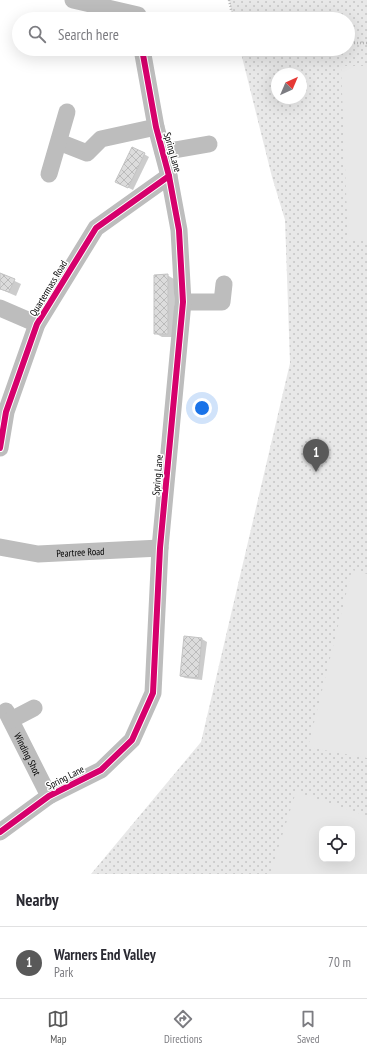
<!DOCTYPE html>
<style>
:root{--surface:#fff;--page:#f2f2f3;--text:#2b2b33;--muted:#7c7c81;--line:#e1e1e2;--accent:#595959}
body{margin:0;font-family:"PT Sans Narrow",sans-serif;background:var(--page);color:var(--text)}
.controls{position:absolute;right:12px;bottom:12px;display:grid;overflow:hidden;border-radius:8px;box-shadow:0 4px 16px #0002}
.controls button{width:36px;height:36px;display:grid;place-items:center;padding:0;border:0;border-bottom:1px solid var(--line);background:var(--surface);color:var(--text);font:20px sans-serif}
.compass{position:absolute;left:271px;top:68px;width:36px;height:36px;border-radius:50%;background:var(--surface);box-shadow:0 4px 16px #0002;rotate:44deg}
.you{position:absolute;left:202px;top:408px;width:14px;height:14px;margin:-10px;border:3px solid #fff;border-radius:50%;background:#1a73e8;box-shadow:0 0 0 6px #1a73e833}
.badge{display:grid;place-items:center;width:26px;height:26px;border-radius:50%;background:var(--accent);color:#fff;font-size:13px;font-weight:700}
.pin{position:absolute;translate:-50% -33px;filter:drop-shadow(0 1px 2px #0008)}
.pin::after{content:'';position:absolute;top:21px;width:14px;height:12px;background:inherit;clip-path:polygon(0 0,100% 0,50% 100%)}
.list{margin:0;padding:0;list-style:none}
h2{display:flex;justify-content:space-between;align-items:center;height:52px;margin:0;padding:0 16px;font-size:17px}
h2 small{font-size:13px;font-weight:400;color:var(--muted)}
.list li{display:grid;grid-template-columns:26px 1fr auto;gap:12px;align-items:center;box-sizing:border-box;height:72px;padding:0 16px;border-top:1px solid var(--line)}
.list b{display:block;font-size:15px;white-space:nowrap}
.list p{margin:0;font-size:13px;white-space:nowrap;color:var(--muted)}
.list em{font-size:13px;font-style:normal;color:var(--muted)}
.icon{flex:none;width:22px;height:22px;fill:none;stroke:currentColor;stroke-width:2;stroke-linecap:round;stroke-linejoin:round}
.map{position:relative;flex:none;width:367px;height:874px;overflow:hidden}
.search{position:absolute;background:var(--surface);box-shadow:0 4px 16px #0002;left:12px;right:12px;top:12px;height:44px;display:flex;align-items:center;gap:10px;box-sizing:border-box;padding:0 14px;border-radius:22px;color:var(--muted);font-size:15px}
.sheet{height:124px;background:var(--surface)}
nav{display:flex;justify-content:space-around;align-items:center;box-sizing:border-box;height:56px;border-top:1px solid var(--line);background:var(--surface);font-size:11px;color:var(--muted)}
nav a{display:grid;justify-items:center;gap:2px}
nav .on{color:var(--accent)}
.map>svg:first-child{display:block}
</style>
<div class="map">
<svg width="367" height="874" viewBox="0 0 367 874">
<defs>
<pattern id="park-dots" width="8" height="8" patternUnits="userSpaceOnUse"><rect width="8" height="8" fill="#e8e8e8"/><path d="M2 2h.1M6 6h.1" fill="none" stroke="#c5c5c5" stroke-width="1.8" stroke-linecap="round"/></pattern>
<pattern id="building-cross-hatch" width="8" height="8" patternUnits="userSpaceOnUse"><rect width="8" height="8" fill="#dcdcdc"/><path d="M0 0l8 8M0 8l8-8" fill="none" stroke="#bbb"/></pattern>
</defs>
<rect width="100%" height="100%" fill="#fff"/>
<path fill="url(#park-dots)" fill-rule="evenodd" d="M229,0H367V874H91L201,742L290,363L285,220L272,177L240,49H348V19H233ZM277,74H301V98H277ZM322,829H352V859H322Z"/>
<g fill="#e8e8e8" fill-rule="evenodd">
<path d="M341,66H367V239H348Z"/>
<path d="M352,570L367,574V758L308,747Z"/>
<path d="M296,792L367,816V874H270ZM322,829H352V859H322Z"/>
</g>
<g fill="#0003">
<path d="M144,154L149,157L133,190L121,184Z"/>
<path d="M0,274L21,284L16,296L0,289Z"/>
<path d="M167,275L174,279L175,337H162L155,333Z"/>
<path d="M185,637L202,639L207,642L202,680L185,678L181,676Z"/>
</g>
<g fill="url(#building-cross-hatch)" stroke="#c4c4c4">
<path d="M132,147L145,153L128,188L115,182Z"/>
<path d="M0,273L15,279L9,292L0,289Z"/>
<path d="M168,274V334H154V275Z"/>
<path d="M184,636L202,638L198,678L180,676Z"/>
</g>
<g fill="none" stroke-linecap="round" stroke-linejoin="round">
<g stroke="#b8b8b8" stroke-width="2.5" stroke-dasharray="1 2" stroke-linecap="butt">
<path d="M229,0L233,19"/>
<path d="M348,43H367"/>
</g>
<g stroke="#bdbdbd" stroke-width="17">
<path d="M73,0L138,15"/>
<path d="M59,142L87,153L101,139L156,127"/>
<path d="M163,152L209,144"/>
<path d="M49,174L67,112"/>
<path d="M183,302H222L224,284"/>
<path d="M0,308L37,324"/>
<path d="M0,448L6,412L37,324L96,228L169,176"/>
<path id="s1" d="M0,547L38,554L160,548"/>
<path id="s2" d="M6,711L49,796"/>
<path d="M11,720L34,708"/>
<path d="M0,832L49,796L101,770L132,740L153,693L160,548L183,302L179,230L169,176L156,127L142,49"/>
</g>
<defs>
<g id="cycleway">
<path d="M0,448L6,412L37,324L96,228L169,176"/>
<path d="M0,832L49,796L101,770L132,740L153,693L160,548L183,302L179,230L169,176L156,127L142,49"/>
</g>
</defs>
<use href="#cycleway" stroke="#fff" stroke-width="8"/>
<use href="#cycleway" stroke="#d6006c" stroke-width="6"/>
</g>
<g text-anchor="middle" stroke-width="3" stroke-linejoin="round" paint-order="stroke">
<g font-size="10" fill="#000" stroke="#fff">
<text transform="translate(173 152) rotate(74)" y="4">Spring Lane</text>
<text transform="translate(48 288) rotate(-59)" y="4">Quartermass Road</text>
<text transform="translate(157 475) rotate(-85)" y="4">Spring Lane</text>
<text dy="4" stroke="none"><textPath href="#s1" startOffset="81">Peartree Road</textPath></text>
<text dy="4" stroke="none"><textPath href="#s2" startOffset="48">Winding Shot</textPath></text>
<text transform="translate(65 777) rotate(-27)" y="4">Spring Lane</text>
</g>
</g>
</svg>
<div class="controls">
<button><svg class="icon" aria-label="locate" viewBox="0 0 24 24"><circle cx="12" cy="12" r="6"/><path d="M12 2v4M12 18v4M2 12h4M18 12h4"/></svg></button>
</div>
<svg class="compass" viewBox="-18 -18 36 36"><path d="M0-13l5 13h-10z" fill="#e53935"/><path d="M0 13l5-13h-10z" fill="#7c7c81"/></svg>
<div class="you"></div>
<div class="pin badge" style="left:316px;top:472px">1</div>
<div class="search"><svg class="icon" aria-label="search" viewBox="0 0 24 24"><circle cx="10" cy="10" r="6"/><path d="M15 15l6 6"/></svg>Search here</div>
</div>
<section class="sheet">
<h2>Nearby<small></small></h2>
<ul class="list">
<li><span class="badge">1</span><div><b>Warners End Valley</b><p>Park</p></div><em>70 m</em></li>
</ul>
</section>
<nav>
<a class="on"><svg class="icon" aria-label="map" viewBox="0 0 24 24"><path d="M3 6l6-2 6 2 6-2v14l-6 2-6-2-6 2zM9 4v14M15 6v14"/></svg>Map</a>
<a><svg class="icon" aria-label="directions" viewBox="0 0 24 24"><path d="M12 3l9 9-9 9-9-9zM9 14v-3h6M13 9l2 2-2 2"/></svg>Directions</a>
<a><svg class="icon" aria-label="saved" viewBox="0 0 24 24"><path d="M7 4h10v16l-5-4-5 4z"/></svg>Saved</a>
</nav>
